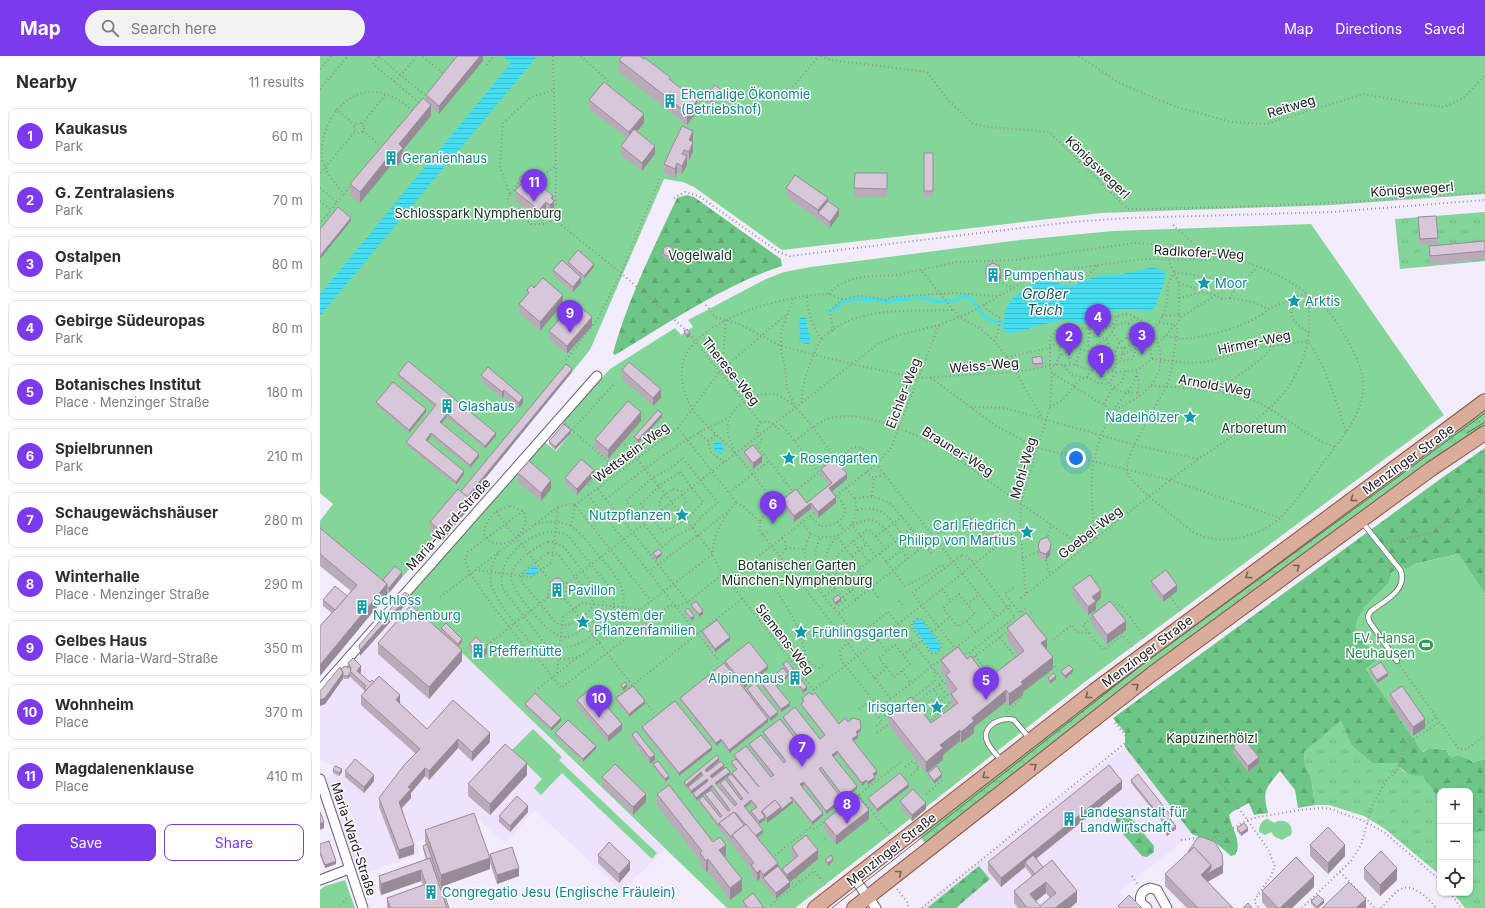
<!DOCTYPE html>
<meta charset="utf-8">
<style>
:root{--surface:#fff;--page:#f2f2f3;--text:#2b2b33;--muted:#7c7c81;--line:#e1e1e2;--accent:#7c3aed}
body{margin:0;font-family:Inter,sans-serif;background:var(--page);color:var(--text)}
.controls{position:absolute;right:12px;bottom:12px;display:grid;overflow:hidden;border-radius:8px;box-shadow:0 1px 3px #0004}
.controls button{width:36px;height:36px;display:grid;place-items:center;padding:0;border:0;border-bottom:1px solid var(--line);background:var(--surface);color:var(--text);font:20px sans-serif}
.you{position:absolute;left:756px;top:402px;width:14px;height:14px;margin:-10px;border:3px solid #fff;border-radius:50%;background:#1a73e8;box-shadow:0 0 0 6px #1a73e833}
.badge{display:grid;place-items:center;width:26px;height:26px;border-radius:50%;background:var(--accent);color:#fff;font-size:13px;font-weight:700}
.pin{position:absolute;translate:-50% -33px;filter:drop-shadow(0 1px 2px #0008)}
.pin::after{content:'';position:absolute;top:21px;width:14px;height:12px;background:inherit;clip-path:polygon(0 0,100% 0,50% 100%)}
.list{margin:0;padding:0;list-style:none}
h2{display:flex;justify-content:space-between;align-items:center;height:52px;margin:0;padding:0 16px;font-size:17px}
h2 small{font-size:13px;font-weight:400;color:var(--muted)}
.list li{display:grid;grid-template-columns:26px 1fr auto;gap:12px;align-items:center;box-sizing:border-box;height:56px;margin:0 8px 8px;padding:0 8px;border:1px solid var(--line);border-radius:8px}
.list b{display:block;font-size:15px;white-space:nowrap}
.list p{margin:0;font-size:13px;white-space:nowrap;color:var(--muted)}
.list em{font-size:13px;font-style:normal;color:var(--muted)}
.actions{display:flex;gap:8px;padding:12px 16px}
.actions a{flex:1;padding:9px 0;border:1px solid var(--accent);border-radius:8px;text-align:center;font-size:14px;color:var(--accent)}
.actions .main{background:var(--accent);color:#fff}
.icon{flex:none;width:22px;height:22px;fill:none;stroke:currentColor;stroke-width:2;stroke-linecap:round;stroke-linejoin:round}
.map{position:relative;flex:none;width:1165px;height:852px;overflow:hidden}
header{display:flex;align-items:center;gap:24px;box-sizing:border-box;height:56px;padding:0 20px;background:var(--accent);color:#fff}
header strong{font-size:19px}
nav{display:flex;gap:22px;margin-inline-start:auto;font-size:14px}
.search{width:280px;height:36px;background:var(--page);display:flex;align-items:center;gap:10px;box-sizing:border-box;padding:0 14px;border-radius:22px;color:var(--muted);font-size:15px}
main{display:flex}
aside{flex:1;background:var(--surface)}
.map>svg:first-child{display:block}
</style>
<header>
<strong>Map</strong>
<div class="search"><svg class="icon" aria-label="search" viewBox="0 0 24 24"><circle cx="10" cy="10" r="6"/><path d="M15 15l6 6"/></svg>Search here</div>
<nav><a>Map</a><a>Directions</a><a>Saved</a></nav>
</header>
<main>
<aside>
<h2>Nearby<small>11 results</small></h2>
<ul class="list">
<li><span class="badge">1</span><div><b>Kaukasus</b><p>Park</p></div><em>60 m</em></li>
<li><span class="badge">2</span><div><b>G. Zentralasiens</b><p>Park</p></div><em>70 m</em></li>
<li><span class="badge">3</span><div><b>Ostalpen</b><p>Park</p></div><em>80 m</em></li>
<li><span class="badge">4</span><div><b>Gebirge Südeuropas</b><p>Park</p></div><em>80 m</em></li>
<li><span class="badge">5</span><div><b>Botanisches Institut</b><p>Place · Menzinger Straße</p></div><em>180 m</em></li>
<li><span class="badge">6</span><div><b>Spielbrunnen</b><p>Park</p></div><em>210 m</em></li>
<li><span class="badge">7</span><div><b>Schaugewächshäuser</b><p>Place</p></div><em>280 m</em></li>
<li><span class="badge">8</span><div><b>Winterhalle</b><p>Place · Menzinger Straße</p></div><em>290 m</em></li>
<li><span class="badge">9</span><div><b>Gelbes Haus</b><p>Place · Maria-Ward-Straße</p></div><em>350 m</em></li>
<li><span class="badge">10</span><div><b>Wohnheim</b><p>Place</p></div><em>370 m</em></li>
<li><span class="badge">11</span><div><b>Magdalenenklause</b><p>Place</p></div><em>410 m</em></li>
</ul>
<div class="actions"><a class="main">Save</a><a>Share</a></div>
</aside>
<div class="map">
<svg width="1165" height="852" viewBox="0 0 1165 852">
<defs>
<pattern id="grass-tufts" width="24" height="20" patternUnits="userSpaceOnUse"><rect width="24" height="20" fill="#83d698"/><path d="M3 7l-1-3M5 7V3M7 7l1-3M15 17l-1-3M17 17v-4M19 17l1-3" fill="none" stroke="#71b783"/></pattern>
<pattern id="forest-firs" width="22" height="20" patternUnits="userSpaceOnUse"><rect width="22" height="20" fill="#6dc685"/><path d="M5 1l3.5 6h-7zM16 11l3.5 6h-7z" fill="#5ea972"/></pattern>
<pattern id="water-rules" width="6" height="5" patternUnits="userSpaceOnUse"><rect width="6" height="5" fill="#45ddf2"/><path d="M0 2.5h6" fill="none" stroke="#3cbdcf"/></pattern>
</defs>
<rect width="100%" height="100%" fill="#f3ecfd"/>
<g fill="#eee2fe">
<path d="M85,542L345,794L301,835L215,754L185,787L159,764L96,786L100,798L35,821L3,724L13,717L19,720L21,716L0,702V650L5,648L23,623L30,621L31,618L28,613L40,600L38,597Z"/>
<path d="M805,691L872,778L800,835L816,852H599Z"/>
</g>
<g fill="url(#grass-tufts)">
<path d="M1165,156V205L1080,213L1075,163Z"/>
<path d="M1165,351V371L560,826L559,823L605,787L598,778L784,633Z"/>
<path d="M1021,663L1031,689L1052,707H1076L1084,716L1103,720L1120,746V819L1065,773L1044,760L1009,749H995L991,722L985,709L984,696Z"/>
<path d="M1161,775L1165,776V852H1145L1133,837H1150V778Z"/>
</g>
<g fill="url(#forest-firs)">
<path d="M367,139L374,141L461,203L462,210C402,230 349,267 295,299L293,297C308,243 333,193 357,142Z"/>
<path d="M1165,392V538L1138,498L1095,508L1087,513L1072,516L1069,527L1044,552L1057,604L1046,613L1103,696L1109,692L1127,694L1129,700L1139,699L1154,706L1165,703V776L1161,775L1150,778V735H1120V746L1103,720C1089,720 1085,717 1076,707H1052L1031,689L1021,664L984,696L985,709L991,722L995,749L978,752L975,734L960,715C946,732 942,734 948,757L934,759L929,747L912,756L909,759C911,772 923,786 915,799L911,800L896,787L872,778L805,691V677L793,662L1123,421Z"/>
<path d="M803,757L808,758L834,790V796L827,801L822,800L796,770V762Z"/>
<path d="M659,810L670,823L636,852H607Z"/>
</g>
<g fill="#83d698">
<path d="M0,0H1165V138L1012,149L781,157L462,194L374,131L363,126L344,123L270,294L145,447L110,475L117,481L86,517L82,521L62,532L69,537L67,539L0,483V465L13,448L0,437Z"/>
<path d="M991,168L1124,359L766,625L605,752L606,753L592,765L590,763L475,852H407L85,542L224,386L236,395L252,376L241,367L290,313L355,272L361,279L373,271L368,264L446,223L464,216L491,211L700,184L793,175Z"/>
<path d="M1138,498L1165,538V703L1154,706L1139,699L1132,702L1129,700L1127,694L1109,692L1102,696L1046,613L1057,604L1035,574L1037,563L1044,552L1069,527L1072,516L1082,510L1087,513L1095,508Z"/>
<path d="M213,673L242,701L239,704L337,797L332,803L242,717L221,739L214,732L222,723L192,694Z"/>
<path d="M948,763L954,767C963,761 975,768 971,779L962,784L955,781L951,776L945,779L939,776C939,770 941,764 948,763Z"/>
<path d="M25,824L35,852H0V834L5,830Z"/>
</g>
<g fill="url(#water-rules)">
<path d="M183,0H214L216,2L0,260V238L191,7Z"/>
<path d="M833,211L844,215L846,220L836,249L831,255L805,253L792,255L767,268L745,264L719,269L700,276L690,277L685,275L683,271L685,256L691,244L706,231L719,225L730,224L743,229L751,230L777,220L802,218Z"/>
<path d="M484,260L486,262L487,271L491,281L489,288H485L479,285L480,275L479,263Z"/>
<path d="M398,384L404,390L402,398L395,396L393,388Z"/>
<path d="M215,509L219,515L213,520L207,519L205,517Z"/>
<path d="M597,563L602,564L621,589L620,593L616,596H612L593,571V567Z"/>
</g>
<g fill="none" stroke-linecap="round" stroke-linejoin="round">
<path stroke="#45ddf2" stroke-width="3" d="M507,254H513L524,245L538,243L558,244L566,246L573,244L605,242L619,246L635,244L645,240C660,245 656,264 683,268"/>
<defs>
<g id="lane">
<path d="M1042,466L1081,515C1087,535 1064,545 1051,555L1048,560L1049,565L1077,605"/>
<path d="M682,705C677,699 669,692 667,685C661,669 683,660 694,664L710,683"/>
</g>
<g id="street">
<path d="M0,634L277,320"/>
<path d="M0,723L43,852"/>
<path d="M534,822L556,852"/>
<path d="M0,824L29,813"/>
<path d="M827,852L821,847C819,840 822,834 830,832L837,834L847,852"/>
</g>
<g id="primary">
<path d="M495,852L774,635L1165,345"/>
<path d="M534,852L832,618L1111,413L1165,377"/>
</g>
</defs>
<use href="#lane" stroke="#6a6274" stroke-width="6"/>
<use href="#street" stroke="#6a6274" stroke-width="11"/>
<use href="#primary" stroke="#885443" stroke-width="16"/>
<g stroke="#96909d" stroke-width="2" stroke-dasharray="1 3" stroke-linecap="butt">
<path d="M60,0L59,1L106,40"/>
<path d="M233,0L236,110L235,164L301,217L367,275L441,367"/>
<path d="M261,0L289,26"/>
<path d="M501,0L511,4L607,16L628,44L653,68L669,71L729,76L808,153C927,152 1046,146 1165,136"/>
<path d="M759,0L799,27L854,50L911,66L946,68L1044,38L1092,47L1124,51L1144,42L1165,19"/>
<path d="M59,1L53,8L100,47"/>
<path d="M103,1L124,18"/>
<path d="M167,9L173,0"/>
<path d="M0,13L11,0"/>
<path d="M75,26L96,1"/>
<path d="M0,33L28,0"/>
<path d="M465,40L499,0"/>
<path d="M16,53L35,69"/>
<circle cx="39" cy="72" r="5"/>
<path d="M42,68L66,38"/>
<path d="M43,75L63,92"/>
<path d="M0,117L35,76"/>
<path d="M209,123L219,122L236,110"/>
<path d="M201,124L190,139L180,110L183,67L211,41L234,34"/>
<path d="M32,128L24,138C15,127 4,116 2,101C0,70 22,34 55,36C70,36 83,47 93,55"/>
<path d="M0,132L17,146L11,154"/>
<path d="M190,139L187,144L193,153L211,168H224L235,164"/>
<path d="M354,142L365,136L379,140L460,197L470,200L751,166L808,162L1012,156L1165,144"/>
<path d="M0,145L11,154L0,167"/>
<path d="M17,146L24,138"/>
<path d="M197,156L202,149"/>
<path d="M853,169L882,195L886,203"/>
<path d="M601,214L636,206L694,204L815,187L833,188L848,203L859,227V259L861,261"/>
<path d="M727,217C746,231 764,228 777,209"/>
<path d="M679,225L694,232"/>
<path d="M859,227L882,235"/>
<path d="M509,238C527,217 552,221 577,219C585,218 593,215 601,214L639,261L661,273L674,285L687,301L722,362"/>
<path d="M487,241C488,257 492,270 502,284"/>
<path d="M859,242C877,238 885,232 902,243L910,242L914,235L912,229"/>
<path d="M910,242L933,246L948,253"/>
<path d="M473,243L461,276V294L465,310L467,332L475,351"/>
<path d="M973,244C969,266 973,264 989,277"/>
<path d="M386,249L395,261L419,268L461,290L531,308L599,322L696,316L736,309H755L780,317L796,316L817,314L832,303"/>
<path d="M664,249L667,254L680,262L678,276L675,285"/>
<path d="M806,258C836,264 852,304 831,329C822,341 806,348 793,355L732,317L730,310V282L741,270L769,273L788,262Z"/>
<path d="M842,260L859,259"/>
<path d="M808,267L815,261"/>
<path d="M839,267L852,268L854,270"/>
<path d="M794,271L804,266L808,267L822,285L816,294"/>
<path d="M769,273L768,289L773,293"/>
<path d="M736,274L743,284"/>
<path d="M513,275L510,255L522,243"/>
<path d="M792,276L800,286"/>
<path d="M815,276C831,281 844,263 846,249C848,242 847,234 849,227C850,223 853,220 855,216L899,223L916,227"/>
<path d="M770,277H779L780,281L786,283L791,294L795,295L797,309L791,317"/>
<path d="M780,278L795,266"/>
<path d="M846,279L854,270H856L861,261L912,229L928,221L937,211"/>
<path d="M807,282L811,272"/>
<path d="M822,285L830,292L832,303"/>
<path d="M828,291L836,283"/>
<path d="M797,292H804L814,287"/>
<path d="M804,292L802,298H805L814,292"/>
<path d="M795,295L800,286L807,282L814,287L815,295L813,303L797,306"/>
<path d="M773,296C775,287 780,288 786,283C793,277 796,268 798,260"/>
<path d="M749,298L750,309"/>
<path d="M802,298L801,302L805,304"/>
<path d="M740,299L739,292L742,290V286"/>
<path d="M687,301L729,292L746,282L761,280L753,270"/>
<path d="M832,303L868,307L886,306L936,292L988,285C1007,312 1016,345 1026,376"/>
<path d="M246,304L279,261L301,217L340,122"/>
<path d="M774,304L779,303L783,294L789,292"/>
<path d="M736,309L738,302L745,297L749,298L757,290L758,287L754,282"/>
<path d="M755,309L761,294"/>
<path d="M744,310L750,318L764,322"/>
<path d="M402,313L406,264"/>
<path d="M780,317C796,335 792,336 818,337L820,340"/>
<path d="M817,320L819,326L818,337"/>
<path d="M767,321L778,327L789,328L796,316"/>
<path d="M611,322L676,370L718,392L850,424L960,462"/>
<path d="M831,330C857,330 917,336 939,347C966,360 986,381 1015,391"/>
<path d="M896,336L942,302L954,290"/>
<path d="M482,347C481,332 486,319 491,305C494,299 497,289 502,283C534,249 589,256 632,254"/>
<path d="M784,348L792,333L801,327L806,315"/>
<path d="M651,351L685,352L815,389L878,403"/>
<path d="M730,351L743,344L758,325L767,321L773,312V296L761,294L757,290"/>
<path d="M245,368L289,406L267,431"/>
<path d="M358,372L409,437"/>
<path d="M252,374L295,327"/>
<path d="M378,377L388,385L391,397L405,406"/>
<path d="M388,385L397,378"/>
<path d="M475,385C484,378 494,369 505,364C539,350 593,377 623,393L763,491"/>
<path d="M305,388L378,479L409,455L416,446L424,451L440,466L443,460L464,444"/>
<path d="M415,396C411,387 406,378 408,367C412,347 444,331 462,341C483,353 501,384 516,403"/>
<path d="M363,402L398,447L383,459L372,472L359,478L342,491L306,445L332,422L348,414Z"/>
<path d="M515,404L534,391L542,392L546,395L676,560"/>
<path d="M360,416L383,446L366,464L343,476L321,448L339,430Z"/>
<path d="M546,416L554,422L565,418"/>
<path d="M526,432L535,443"/>
<path d="M278,433L368,546"/>
<path d="M353,433L361,435L366,445C362,459 344,466 339,448L342,441Z"/>
<path d="M475,435L502,414"/>
<path d="M474,437L437,389L442,385L436,374C441,362 451,364 458,373L462,369L501,419"/>
<path d="M268,439L399,605"/>
<path d="M552,440L554,422"/>
<path d="M513,442L557,408L571,392L619,269"/>
<path d="M286,443C325,413 363,381 409,362"/>
<path d="M416,446L409,437L449,405"/>
<path d="M255,449L358,372L399,316L467,258"/>
<path d="M190,450L203,455C216,477 175,502 164,478C165,463 176,453 190,450Z"/>
<path d="M457,450C443,432 430,413 415,397C400,380 376,364 367,343C362,330 359,314 365,301C382,261 467,239 507,238C512,238 518,243 524,243C529,243 534,240 539,240C548,240 556,242 565,244L572,241L632,237L677,240"/>
<path d="M537,454C562,448 570,462 583,479"/>
<path d="M203,455L148,496L145,504L150,517L172,549L205,591L218,603L241,632L350,549L356,551L368,546L403,518"/>
<path d="M449,455L453,460"/>
<path d="M176,456L230,525"/>
<path d="M407,458C400,468 392,485 393,498C394,505 400,513 403,518L494,634L700,472"/>
<path d="M490,460L500,470C511,471 528,464 524,450C523,446 519,442 517,439"/>
<path d="M440,466V475L443,479L571,643"/>
<path d="M517,466L525,475"/>
<path d="M481,467L491,478"/>
<path d="M251,470L255,449"/>
<path d="M227,476L242,477L249,481L290,532C292,538 294,544 294,550C292,573 246,604 225,587C221,583 217,577 213,572C203,559 193,546 183,533C175,506 202,482 227,476Z"/>
<path d="M664,476C661,454 628,461 620,476C643,466 662,470 678,489"/>
<path d="M443,479L449,474"/>
<path d="M556,480L583,460"/>
<path d="M614,480L620,476"/>
<path d="M591,482L586,486L591,492L601,483"/>
<path d="M775,482C772,445 767,417 781,380C784,372 788,363 793,355C800,343 817,329 817,314"/>
<path d="M500,483C489,506 500,516 514,534"/>
<path d="M727,484L731,470"/>
<path d="M532,485L549,506"/>
<path d="M228,486H234L244,491L283,542C284,555 279,560 270,567C262,573 253,582 243,581C230,581 190,534 191,521C192,506 215,491 228,486Z"/>
<path d="M1067,487L1111,477L1165,436"/>
<path d="M466,492L484,493"/>
<path d="M179,495C174,505 169,515 171,527C173,542 205,582 218,593C222,598 230,601 237,602C243,603 251,603 258,601C264,599 292,577 296,571C302,561 305,548 303,537C300,521 284,506 274,494C256,470 244,460 213,469"/>
<path d="M228,497L238,498L271,541L274,548C267,560 249,574 236,567L202,526L201,521L203,516Z"/>
<path d="M560,498L585,530L606,520L621,509L626,511"/>
<path d="M642,499H645L652,505L695,561L648,598L638,596L592,537Z"/>
<path d="M460,500L466,492L465,486L462,482"/>
<path d="M532,500L547,488"/>
<path d="M556,500L532,469C538,467 544,464 550,464C563,464 580,493 588,503"/>
<path d="M702,502L718,496"/>
<path d="M726,504L730,519"/>
<path d="M433,505C451,527 468,549 479,575C484,588 484,608 499,612L505,607"/>
<path d="M566,506L588,489"/>
<path d="M155,514L212,521L232,506L238,451"/>
<path d="M538,515L559,542"/>
<path d="M532,520L519,504L517,499L547,474L551,475L566,493"/>
<path d="M408,524L494,457"/>
<path d="M247,527L558,288L575,280L619,269L651,256L707,224L736,215L823,203L916,204C950,211 987,233 1010,258C1018,267 1023,277 1029,287C1037,302 1045,318 1043,336C1040,363 1019,385 1003,407C990,425 977,445 961,461C939,481 902,491 875,477C865,471 857,463 848,456C839,448 809,426 807,415C804,400 839,345 847,329C854,311 853,294 858,275L856,270"/>
<path d="M496,528L522,508"/>
<path d="M693,532L685,538L700,557L708,551"/>
<path d="M622,533L631,545"/>
<path d="M706,537L700,472L701,447L730,351L732,317"/>
<path d="M639,538L655,558L638,571L623,552Z"/>
<path d="M505,540L592,472"/>
<path d="M120,541L238,451L250,448L255,449L331,545"/>
<path d="M228,541L245,543L247,527L241,526"/>
<path d="M523,541L544,524"/>
<path d="M850,541L862,556"/>
<path d="M701,542C758,497 813,452 870,409C905,383 950,362 972,325C989,297 993,268 986,237L948,253C935,268 890,280 871,282C862,284 854,282 846,279L839,286"/>
<path d="M245,543L334,657"/>
<path d="M536,543L507,506C505,495 510,489 517,481L541,512"/>
<path d="M579,545L584,551"/>
<path d="M647,548L659,539"/>
<path d="M791,548L799,549L804,553L826,583"/>
<path d="M515,552L525,544L520,538L517,541"/>
<path d="M568,556L614,613L615,625L567,662L521,604L520,596L523,591Z"/>
<path d="M519,557L605,489"/>
<path d="M707,559L712,556"/>
<path d="M597,563H602L622,588L621,593L616,597H611L592,572V567Z"/>
<path d="M647,565L656,577"/>
<path d="M527,568C507,543 470,512 491,478C516,489 542,471 535,443C549,439 560,441 572,449L613,499"/>
<path d="M477,570L483,572L487,577L483,588"/>
<path d="M296,572L393,498L378,479L329,515"/>
<path d="M612,576L630,561"/>
<path d="M769,577L763,569L773,561"/>
<path d="M802,577L813,592"/>
<path d="M680,581L696,602"/>
<path d="M734,583L752,569L757,576L769,577L783,594L803,579"/>
<path d="M558,584L567,596"/>
<path d="M167,589L228,541L230,525H233"/>
<path d="M655,600L665,613"/>
<path d="M650,604L688,575"/>
<path d="M732,607L737,614"/>
<path d="M1080,610L1139,693H1147L1165,679"/>
<path d="M566,611L559,602L575,589L583,599"/>
<path d="M615,614L627,630"/>
<path d="M582,615L591,627"/>
<path d="M237,617L243,561L262,547L319,553"/>
<path d="M554,622L567,612L574,621L590,608L583,599L602,584"/>
<path d="M619,629L627,639L621,644"/>
<path d="M215,635L258,601"/>
<circle cx="612" cy="651" r="7"/>
<path d="M594,648L623,625"/>
<path d="M596,648L610,665L627,651L613,633"/>
<path d="M286,650L422,543"/>
<path d="M626,650L632,644"/>
<path d="M539,653L547,647L562,665L554,672"/>
<path d="M614,653H610L611,649L614,650L617,657"/>
<path d="M554,656L692,548"/>
<path d="M686,656L701,643L700,641"/>
<path d="M1105,669L1117,661"/>
<path d="M557,677L570,667"/>
<path d="M585,711L593,705"/>
<path d="M893,716L948,793L955,810L951,820L935,843V847L939,852"/>
<path d="M591,719L599,712L594,705"/>
<path d="M606,738L624,723"/>
<path d="M538,739L571,779"/>
<path d="M536,741L581,706"/>
<path d="M504,783L507,780"/>
<path d="M884,783H894L927,764L938,761L980,754L1001,752L1011,753L1046,766L1065,777L1120,824"/>
<path d="M861,784L878,782"/>
<path d="M452,802L489,772L495,773L506,765"/>
<path d="M456,807L463,816"/>
<path d="M490,809L506,830"/>
<path d="M1020,816L1055,852"/>
<path d="M812,820L818,829"/>
<path d="M476,821L480,826"/>
<path d="M472,827L475,830"/>
<path d="M577,833L588,847V852"/>
<path d="M1130,837L1141,852"/>
<path d="M451,849L494,815"/>
<path d="M18,852L29,840"/>
<path d="M602,852L809,684L793,664"/>
<path d="M982,852L1031,805L1041,789L1052,750L1067,723L1077,715L1084,692L1089,686L1120,666"/>
<path d="M1061,852C1067,846 1072,839 1079,834C1092,825 1109,843 1116,852"/>
</g>
<use href="#lane" stroke="#fff" stroke-width="4.5"/>
<use href="#street" stroke="#fff" stroke-width="9"/>
<use href="#primary" stroke="#daac9a" stroke-width="14"/>
<g stroke="#6a6671" stroke-width="1">
<path d="M1147,377L1165,366"/>
<path d="M512,852L823,608L1165,357"/>
</g>
</g>
<g fill="#b9abba" fill-rule="evenodd">
<path d="M163,0V5L119,58L111,52V60L83,94V103L77,110L73,107L40,147L30,140V128L106,44V39Z"/>
<path d="M299,4L350,24L377,56L367,69L299,16Z"/>
<path d="M391,34L400,36L396,42L395,41V43L391,48L386,44V41L391,37Z"/>
<path d="M269,44L324,67L317,75L335,98L322,115L301,99V90L307,82L269,53Z"/>
<path d="M373,84L372,86L373,95L369,105L367,104V109L362,118L357,116L355,122L344,117V108Z"/>
<rect x="604" y="97" width="9" height="44"/>
<path d="M535,117H567V141H534Z"/>
<path d="M200,124L233,140L234,153L230,158L226,155L219,163L195,144V135L200,130Z"/>
<path d="M466,132L508,145L519,159L510,172L466,140Z"/>
<path d="M1098,161L1118,182V188L1100,189Z"/>
<path d="M1165,185V203L1110,209L1109,190Z"/>
<path d="M353,193V200L350,203H346L343,200V194Z"/>
<path d="M248,206L274,211L264,223L261,221V227L253,236L233,219V214L248,209Z"/>
<path d="M665,217L681,222L677,228H671L665,223Z"/>
<path d="M214,232L243,248L220,275L199,257V248L207,240V234Z"/>
<path d="M272,270L247,298L229,283V275Z"/>
<path d="M364,275L370,280L367,282L364,278Z"/>
<path d="M712,302L723,307V310L713,311Z"/>
<path d="M302,314L341,342L333,350L302,323Z"/>
<path d="M252,316L149,442L150,451L122,485L110,475V466L141,436Z"/>
<path d="M78,318L176,380L165,393L127,361L121,368L159,401L150,412L111,380L107,385L144,418L136,429L86,389V386L115,351L78,321Z"/>
<path d="M161,319L203,347L199,352L184,340L182,342L161,325Z"/>
<path d="M56,346L106,356L89,377L56,349Z"/>
<path d="M342,361L318,387L314,384V381Z"/>
<path d="M321,365L288,403L275,392V383Z"/>
<path d="M251,377L235,394L229,388V385Z"/>
<path d="M424,396L442,406L433,413L424,401Z"/>
<path d="M501,413L527,423L512,436L516,447L498,462L491,453L474,466L462,450V444L487,447L509,429L501,419Z"/>
<path d="M198,417L231,433L221,445L198,426Z"/>
<path d="M274,420L257,439L245,428V422Z"/>
<path d="M0,472L63,524L82,521L69,537L67,536V539L12,557L3,550V544L27,540L31,535L0,510Z"/>
<path d="M590,482L598,483L593,488L590,485Z"/>
<path d="M718,490L731,492L730,499L726,504L720,502L718,496Z"/>
<path d="M333,497L342,499L336,504L333,500Z"/>
<path d="M831,525L857,535L843,546L831,531Z"/>
<path d="M231,530L244,532L243,537L239,540L234,539L231,536Z"/>
<path d="M753,531L781,542L776,547V554L768,559L753,540Z"/>
<path d="M513,543L521,545L515,549L513,546Z"/>
<path d="M371,549L383,558L379,561L371,551Z"/>
<path d="M365,555L374,563L371,565L365,557Z"/>
<path d="M772,559L806,574L787,588L772,568Z"/>
<path d="M121,572L142,586L138,591L142,605L109,643L58,598V587L137,590L121,575Z"/>
<path d="M687,572L727,594L733,613L703,636V639L689,650L686,646L654,671V677L641,687L640,685L623,699V704L606,717L569,670V659L611,667L632,651L631,649V638L626,631V622L621,616V604L647,603L661,614L674,618L698,599L687,584Z"/>
<path d="M382,575L410,584L395,596L382,578Z"/>
<path d="M149,588L167,597L160,604L149,594Z"/>
<path d="M405,605L448,613L424,632L405,608Z"/>
<path d="M28,607L41,616L40,618L50,626L80,648L107,673L170,686L152,705L138,692L109,724L105,720L91,737V742L82,752L94,798L79,803L59,751V742L96,698L41,649V640L44,637V634L30,621V620L28,623H25L23,622L5,648L0,650V635L21,613L28,611Z"/>
<path d="M463,608L487,634L483,637L463,611Z"/>
<path d="M1050,613L1068,620L1057,627L1050,616Z"/>
<path d="M741,615L753,616L745,623L741,618Z"/>
<path d="M452,621H468L457,630L452,624Z"/>
<path d="M728,622L736,623L730,628L728,625Z"/>
<path d="M439,624L470,650L461,656L439,627Z"/>
<path d="M301,629L307,631L303,635L301,632Z"/>
<path d="M427,633L458,659L450,665L427,636Z"/>
<path d="M1070,638L1105,672L1093,680L1070,647Z"/>
<path d="M296,642L325,648L309,661L296,645Z"/>
<path d="M360,642L448,666L409,697L401,686L396,690L360,644Z"/>
<path d="M482,642L519,668L528,666L541,675L537,678L538,682L534,685L557,718L554,720L555,723L548,729L546,726L542,730L517,698L514,701L537,733L524,744L501,714L500,715L522,746L506,758L484,729L482,730L503,760L492,769L472,743L473,747L447,767L445,764L439,768L431,758V755L435,752L431,747L425,752L443,777L437,782L462,816V813L474,803L472,800V791L498,803L470,826V831L456,843L440,823L437,825L431,818V813L379,746V744L400,761H401L385,741V738L408,755L392,732L376,745L373,740V737L387,726L371,738L368,734V731L382,720L381,719L366,732L364,729V726L399,705L386,715L404,712L392,722L410,718L397,729L415,750V749L400,730V727L421,744H422L407,724V721L412,719V717L415,714L411,709V706L415,703L414,702V699L451,721L452,720L429,691V688L464,707H465L443,679V676L483,692L484,691L463,664V661L500,683L504,680L481,650V648L482,646Z"/>
<path d="M257,644L302,674L288,686L257,650Z"/>
<path d="M205,648L241,665L231,675L205,651Z"/>
<path d="M322,671L392,694L359,720L322,674Z"/>
<path d="M235,677L276,693L263,706L235,680Z"/>
<path d="M312,679L335,704L330,708L312,684Z"/>
<path d="M913,691L939,707L928,716L913,697Z"/>
<path d="M333,708L349,723L345,726L333,711Z"/>
<path d="M13,714L22,716L19,720L13,717Z"/>
<path d="M25,715L54,725L44,737L25,721Z"/>
<path d="M608,717L622,721L614,728L608,720Z"/>
<path d="M207,719L170,759L148,740V728Z"/>
<path d="M282,721L326,746L313,759L282,730Z"/>
<path d="M811,724L852,764V765L856,773L847,780L842,773V770L844,768L811,727Z"/>
<path d="M589,731L557,756L548,745V742Z"/>
<path d="M802,733L716,803L723,811L757,846L750,852H698L694,847V835L712,820L705,811L681,831L668,815V806ZM726,837L730,842L720,850L716,845Z"/>
<path d="M337,738L393,786L406,800L405,802L422,835L410,844L388,815L386,816L380,808V804L337,750Z"/>
<path d="M580,745L606,753L592,765L580,751Z"/>
<path d="M208,756L190,776L179,766V760Z"/>
<path d="M549,763L516,789L504,773V765Z"/>
<path d="M917,772L928,775L921,780L917,775Z"/>
<path d="M105,774L170,802V798L199,820L177,828L170,807V813L122,830L129,852H67V842L103,829L101,825L61,839L59,832V820L106,803L103,793V790L106,789L105,786Z"/>
<path d="M0,788L16,808L5,812L0,799Z"/>
<path d="M990,789L1025,800L1008,818L990,800Z"/>
<path d="M278,799L310,814L299,827L278,807Z"/>
<path d="M505,804L513,805L508,810L505,807Z"/>
<path d="M1044,812L1077,824L1060,840L1044,823Z"/>
<path d="M903,817L888,826L913,852H867L845,830V818Z"/>
<path d="M994,831L972,852H947L942,846V835Z"/>
<path d="M423,845L444,852H424L423,851Z"/>
<path d="M991,845L1004,847L998,852H995L991,848Z"/>
</g>
<g fill="#968b97">
<path d="M160,0H163V5L119,58V50Z"/>
<path d="M400,33V36L396,42V39Z"/>
<path d="M395,40V43L391,48V45Z"/>
<path d="M377,45V56L367,69V57Z"/>
<path d="M111,49V60L83,94V103L77,110V98L79,88Z"/>
<path d="M324,58V67L309,85V76Z"/>
<path d="M373,75V84L369,93V84Z"/>
<path d="M373,86V95L369,105V96Z"/>
<path d="M335,90V98L322,115V107Z"/>
<path d="M73,95V107L40,147V136Z"/>
<path d="M367,100V109L362,118V110Z"/>
<path d="M357,107V116L355,122V113Z"/>
<path d="M233,140L234,153L230,158V149L231,142Z"/>
<path d="M508,142V150L498,157V154Z"/>
<path d="M226,146V155L219,163V154Z"/>
<path d="M519,153V159L510,172V166Z"/>
<path d="M31,162V165L0,203V200Z"/>
<path d="M353,197V200L350,203V200Z"/>
<path d="M274,208V211L264,223V220Z"/>
<path d="M681,217V222L677,228V222Z"/>
<path d="M261,221V227L253,236V231Z"/>
<path d="M243,239V248L220,275V266Z"/>
<path d="M272,261V270L247,298V290Z"/>
<path d="M370,277V280L367,282V279Z"/>
<path d="M252,313V316L145,447V444Z"/>
<path d="M341,333V342L333,350V342Z"/>
<path d="M184,334V340L182,342V336Z"/>
<path d="M203,341V347L199,352V347Z"/>
<path d="M106,353V356L89,377V374Z"/>
<path d="M321,356V365L288,403V394Z"/>
<path d="M127,358V361L120,369V366Z"/>
<path d="M342,358V361L318,387V384Z"/>
<path d="M251,374V377L235,394V391Z"/>
<path d="M111,377V380L106,387V384Z"/>
<path d="M176,377V380L165,393V390Z"/>
<path d="M159,398V401L150,412V409Z"/>
<path d="M442,400V406L433,413V407Z"/>
<path d="M274,414V420L257,439V433Z"/>
<path d="M144,415V418L136,429V426Z"/>
<path d="M527,418V423L509,438V432Z"/>
<path d="M231,424V433L221,445V437Z"/>
<path d="M516,441V447L498,462V456Z"/>
<path d="M150,443V451L122,485V476Z"/>
<path d="M491,447V453L474,466V460Z"/>
<path d="M598,480V483L593,488V485Z"/>
<path d="M731,487L730,499L726,504V498Z"/>
<path d="M342,497V499L336,504V501Z"/>
<path d="M82,516V521L69,537V532Z"/>
<path d="M244,526L243,537L239,540V534Z"/>
<path d="M67,528V539L0,620V609Z"/>
<path d="M857,529V535L843,546V540Z"/>
<path d="M781,534V542L776,547V554L768,559V551L772,541Z"/>
<path d="M89,539V545L40,600V594Z"/>
<path d="M521,542V545L515,549V547Z"/>
<path d="M383,555V558L379,561V558Z"/>
<path d="M374,560V563L371,565V562Z"/>
<path d="M806,565V574L787,588V579Z"/>
<path d="M410,581V584L395,596V593Z"/>
<path d="M142,583V586L138,591V588Z"/>
<path d="M727,583V594L721,587Z"/>
<path d="M167,591V597L160,604V598Z"/>
<path d="M142,594V605L109,643V631Z"/>
<path d="M733,601V613L703,636V639L689,650V638L701,626Z"/>
<path d="M41,610V616L37,621V615Z"/>
<path d="M448,610V613L424,632V629Z"/>
<path d="M753,613V616L745,623V620Z"/>
<path d="M23,617V623L5,648L0,650V644Z"/>
<path d="M30,617V620L28,623V620Z"/>
<path d="M1068,617V620L1057,627V624Z"/>
<path d="M468,618V621L457,630V627Z"/>
<path d="M736,620V623L730,628V625Z"/>
<path d="M307,628V631L303,635V632Z"/>
<path d="M487,631V634L483,637V634Z"/>
<path d="M686,634V646L654,671V677L641,687V676L652,662Z"/>
<path d="M80,639V648L76,653V644Z"/>
<path d="M325,645V648L309,661V658Z"/>
<path d="M470,647V650L461,656V653Z"/>
<path d="M458,656V659L450,665V662Z"/>
<path d="M241,662V665L231,675V672Z"/>
<path d="M448,663V666L409,697V694Z"/>
<path d="M1105,663V672L1093,680V671Z"/>
<path d="M302,668V674L288,686V680Z"/>
<path d="M541,672V675L536,679V676Z"/>
<path d="M640,674V685L623,699V704L606,717V706L620,689Z"/>
<path d="M170,677V686L152,705V696Z"/>
<path d="M538,679V682L532,686V683Z"/>
<path d="M138,683V692L109,724V715Z"/>
<path d="M401,683V686L396,690V687Z"/>
<path d="M276,690V693L263,706V703Z"/>
<path d="M392,691V694L359,720V717Z"/>
<path d="M517,695V698L512,702V699Z"/>
<path d="M335,699V704L330,708V702Z"/>
<path d="M939,701V707L928,716V710Z"/>
<path d="M399,702V705L385,717V714Z"/>
<path d="M207,707V719L170,759V748Z"/>
<path d="M404,709V712L390,723V720Z"/>
<path d="M105,712V720L91,737V742L79,755V746L88,731Z"/>
<path d="M22,713V716L19,720V717Z"/>
<path d="M557,715V718L553,721V718Z"/>
<path d="M381,716V719L366,732V729Z"/>
<path d="M410,716V718L395,730V727Z"/>
<path d="M622,718V721L614,728V725Z"/>
<path d="M54,719V725L44,737V731Z"/>
<path d="M349,720V723L345,726V723Z"/>
<path d="M555,721V723L548,729V726Z"/>
<path d="M387,723V726L371,738V735Z"/>
<path d="M546,724V726L542,730V727Z"/>
<path d="M802,725V733L708,809L705,806V811L681,831V822Z"/>
<path d="M484,726V729L480,731V728Z"/>
<path d="M589,728V731L557,756V753Z"/>
<path d="M392,729V732L376,745V742Z"/>
<path d="M537,730V733L524,744V741Z"/>
<path d="M326,738V746L313,759V751Z"/>
<path d="M522,743V746L506,758V755Z"/>
<path d="M431,744V747L424,753V750Z"/>
<path d="M473,744V747L447,767V762L461,751Z"/>
<path d="M606,747V753L592,765V759Z"/>
<path d="M208,750V756L190,776V770Z"/>
<path d="M549,754V763L516,789V780Z"/>
<path d="M503,757V760L492,769V766Z"/>
<path d="M445,761V764L439,768V765Z"/>
<path d="M4,766V772L0,774V768Z"/>
<path d="M856,770V773L847,780V777Z"/>
<path d="M928,772V775L921,780V777Z"/>
<path d="M443,774V777L435,783V780Z"/>
<path d="M94,789V798L79,803V794Z"/>
<path d="M406,789V800L399,806V794Z"/>
<path d="M1025,789V800L1008,818V807Z"/>
<path d="M498,794V803L470,826V831L456,843V837L467,828V819Z"/>
<path d="M170,802V813L121,831V819Z"/>
<path d="M388,803V815L386,816V805Z"/>
<path d="M513,803V805L508,810V807Z"/>
<path d="M16,805V808L5,812V809Z"/>
<path d="M310,806V814L299,827V818Z"/>
<path d="M458,807V816L443,822V819Z"/>
<path d="M891,809H903V817L887,826L881,819Z"/>
<path d="M199,812V820L177,828V819Z"/>
<path d="M1077,812V824L1060,840V829Z"/>
<path d="M101,814V825L61,839V828Z"/>
<path d="M440,814V823L437,825V817Z"/>
<path d="M994,820V831L972,852H960Z"/>
<path d="M422,823V835L410,844V832Z"/>
<path d="M726,826V837L710,850V838Z"/>
<path d="M757,835V846L750,852H735Z"/>
<path d="M1046,843V852H1036Z"/>
<path d="M1004,844V847L998,852H997V851Z"/>
</g>
<g fill="#d7c7d8" stroke="#968b97" fill-rule="evenodd">
<path d="M137,0H160L119,50L106,39Z"/>
<path d="M303,0H320L324,3L325,2L350,21L349,23L377,45L367,57L299,4Z"/>
<path d="M284,26L324,58L309,76L269,44Z"/>
<path d="M395,29L400,33L396,39L391,34Z"/>
<path d="M390,36L395,40L391,45L386,41Z"/>
<path d="M103,42L111,49L79,88L83,92L77,98L73,95L40,136L30,128Z"/>
<path d="M362,70L373,75L369,84L373,86L369,96L364,94L362,98L367,100L362,110L357,107L355,113L344,108Z"/>
<path d="M314,73L335,90L322,107L301,90Z"/>
<rect x="604" y="97" width="9" height="38"/>
<path d="M535,117H567V133L534,132Z"/>
<path d="M208,119L233,140L231,142L234,145L230,149L226,146L219,154L195,135L202,127L200,124V121Z"/>
<path d="M475,119L508,142L498,154L466,132Z"/>
<path d="M508,145L519,153L510,166L498,157Z"/>
<path d="M18,151L31,162L0,200V173Z"/>
<path d="M1116,160L1118,182L1100,183L1098,161Z"/>
<path d="M1165,185V195L1110,200L1109,190Z"/>
<circle cx="348" cy="195" r="5"/>
<path d="M258,194L274,208L264,220L248,206Z"/>
<path d="M242,204L261,221L253,231L233,214Z"/>
<path d="M673,207L679,210L681,217L677,222L671,223L665,217L667,210Z"/>
<path d="M223,222L243,239L220,266L199,248L209,237L207,234L211,229L214,232Z"/>
<path d="M255,246L272,261L247,290L229,275Z"/>
<path d="M367,273L370,277L367,279L364,275Z"/>
<path d="M721,300L723,307L713,308L712,302Z"/>
<path d="M88,305L176,377L165,390L127,358L120,366L159,398L150,409L111,377L106,384L144,415L136,426L86,386L116,349L78,318Z"/>
<path d="M309,306L341,333L333,342L302,314Z"/>
<path d="M246,308L252,313L147,441L141,435Z"/>
<path d="M168,311L203,341L199,347L184,334L182,336L161,319Z"/>
<path d="M73,326L106,353L89,374L56,346Z"/>
<path d="M308,345L321,356L288,394L275,383Z"/>
<path d="M338,354L342,358L318,384L314,381Z"/>
<path d="M244,368L251,374L235,391L229,385Z"/>
<path d="M433,389L442,400L433,407L424,396Z"/>
<path d="M515,402L527,418L509,432L516,441L498,456L491,447L474,460L462,444L476,433L487,447L489,445L512,427L501,413Z"/>
<path d="M261,403L274,414L257,433L245,422Z"/>
<path d="M209,405L231,424L221,437L198,417Z"/>
<path d="M138,433L150,443L122,476L110,466Z"/>
<path d="M0,472L67,528L0,609V570L37,529L0,498Z"/>
<path d="M596,477L598,480L593,485L590,482Z"/>
<path d="M727,481L731,487L730,493L726,498L720,496L718,490L720,484Z"/>
<path d="M339,493L342,497L336,501L333,497Z"/>
<path d="M75,510L82,516L69,532L67,531V528L63,524Z"/>
<path d="M846,514L857,529L843,540L831,525Z"/>
<path d="M770,519L781,534L772,541L776,545L768,551L753,531Z"/>
<circle cx="237" cy="528" r="6"/>
<path d="M15,530L27,540L15,554L3,544Z"/>
<path d="M85,536L89,539L40,594L39,589Z"/>
<path d="M518,539L521,542L515,547L513,543Z"/>
<path d="M376,545L383,555L379,558L371,549Z"/>
<path d="M790,545L806,565L787,579L772,559Z"/>
<path d="M91,549L142,594L109,631L58,587Z"/>
<path d="M368,552L374,560L371,562L365,555Z"/>
<path d="M706,557L727,583L721,587L733,601L701,626L703,628L689,638L686,634L652,662L654,665L641,676L640,674L620,689L623,692L606,706L569,659L591,641L611,667L638,647L631,638L637,633L626,619L630,616L621,604L638,591L647,603L651,600L661,614L667,609L674,618L704,595L687,572Z"/>
<path d="M397,564L410,581L395,593L382,575Z"/>
<path d="M126,567L142,583L138,588L121,572Z"/>
<path d="M156,581L167,591L160,598L149,588Z"/>
<path d="M429,586L448,610L424,629L405,605Z"/>
<path d="M33,602L41,610L37,615L50,626L52,624L54,626L46,634L44,632L46,630L30,615L31,612L28,607Z"/>
<path d="M467,605L487,631L483,634L463,608Z"/>
<path d="M1061,606L1068,617L1057,624L1050,613Z"/>
<path d="M404,607L448,663L409,694L401,683L396,687L360,642Z"/>
<path d="M749,609L753,613L745,620L741,615Z"/>
<path d="M25,610L30,612L31,614L30,617L28,620H25L23,619V617L21,613Z"/>
<path d="M20,611L23,617L5,642L0,644V635Z"/>
<path d="M463,612L468,618L457,627L452,621Z"/>
<path d="M734,617L736,620L730,625L728,622Z"/>
<path d="M447,618L470,647L461,653L439,624Z"/>
<path d="M59,620L80,639L76,644L107,673L133,644L170,677L152,696L138,683L109,715L105,712L88,731L91,733L79,746L94,789L79,794L59,742L85,708L100,693L41,640Z"/>
<path d="M305,626L307,628L303,632L301,629Z"/>
<path d="M435,627L458,656L450,662L427,633Z"/>
<path d="M313,630L325,645L309,658L296,642Z"/>
<path d="M1082,630L1105,663L1093,671L1070,638Z"/>
<path d="M271,632L302,668L288,680L257,644Z"/>
<path d="M490,636L492,639L495,637L519,668L525,662L528,666L533,662L540,664L541,672L536,676L538,679L532,683L557,715L553,718L555,721L548,726L546,724L542,727L517,695L512,699L537,730L524,741L501,711L499,713L522,743L506,755L484,726L480,728L503,757L492,766L472,741L470,742L473,744L461,754V751L455,744L442,755V757L445,761L439,765L431,755L437,751L431,744L424,750L443,774L435,780L416,757H415L414,756L399,767V770L379,744L383,740L400,761L402,760L385,738L391,734L408,755L410,754L392,729L376,742L373,737L388,725L387,723L371,735L368,731L383,719L381,716L366,729L364,726L397,699L399,702L385,714L387,716L401,705L404,709L390,720L392,722L406,711L410,716L395,727L415,750L417,748L400,727L405,723L421,744L423,743L407,721L411,718L429,738L412,717L417,713L411,706L416,703L439,731L414,699L426,690L451,721L454,719L429,688L441,679L464,707L466,705L443,676L460,663L483,692L485,690L463,661L475,651L500,683L505,679L481,648L484,645L482,642Z"/>
<path d="M215,637L241,662L231,672L205,648Z"/>
<path d="M355,645L392,691L359,717L322,671Z"/>
<path d="M248,664L276,690L263,703L235,677Z"/>
<path d="M316,675L335,699L330,702L312,679Z"/>
<path d="M923,682L939,701L928,710L913,691Z"/>
<path d="M185,688L207,707L170,748L148,728Z"/>
<path d="M35,703L54,719L44,731L25,715Z"/>
<path d="M338,705L349,720L345,723L333,708Z"/>
<path d="M295,708L326,738L313,751L282,721Z"/>
<path d="M789,709L802,725L681,822L668,806Z"/>
<path d="M15,710L22,713L19,717L13,714Z"/>
<path d="M617,710L622,718L614,725L608,717Z"/>
<path d="M580,717L589,728L557,753L548,742Z"/>
<path d="M818,718L852,761L850,763L856,770L847,777L842,770L845,767L811,724Z"/>
<path d="M349,729L393,786L400,781L406,789L399,794L422,823L410,832L388,803L386,805L380,797L382,795L337,738Z"/>
<path d="M593,733L606,747L592,759L580,745Z"/>
<path d="M537,739L549,754L516,780L504,765Z"/>
<path d="M197,740L208,750L190,770L179,760Z"/>
<path d="M455,744L461,751L447,762L442,755Z"/>
<path d="M0,756L4,766L0,768Z"/>
<path d="M414,756L424,769L412,779V782L399,767Z"/>
<path d="M154,757L170,802L121,819L105,774Z"/>
<path d="M924,767L928,772L921,777L917,772Z"/>
<path d="M426,768L458,807L443,819L440,814L437,817L431,809L434,807L412,779Z"/>
<path d="M1008,771L1025,789L1008,807L990,789Z"/>
<path d="M486,779L498,794L467,819L462,813L478,800L472,791Z"/>
<path d="M878,781H882L895,786L902,798L903,809L887,818L891,812V809L874,791L868,796Z"/>
<path d="M9,785L16,805L5,809L0,796V788Z"/>
<path d="M289,786L310,806L299,818L278,799Z"/>
<path d="M107,788L129,852H127L110,802L107,803L103,790Z"/>
<path d="M192,791L199,812L177,819L170,798Z"/>
<path d="M874,791L891,809L881,819L913,852H878L845,818Z"/>
<path d="M1061,795L1077,812L1060,829L1044,812Z"/>
<path d="M511,799L513,803L508,807L505,804Z"/>
<path d="M713,799L723,811L715,818L705,806Z"/>
<path d="M976,801L994,820L960,852H958L942,835Z"/>
<path d="M110,802L127,852H70L67,842L106,828L101,814L61,828L59,820Z"/>
<path d="M732,804L757,835L735,852H707L694,835ZM726,826L736,837L720,850L710,838Z"/>
<path d="M458,810L470,826L456,837L443,822Z"/>
<path d="M1029,826L1046,843L1036,852H1002Z"/>
<path d="M433,837L444,852H428L423,845Z"/>
<path d="M809,839L822,852H800L798,850Z"/>
<path d="M998,839L1004,844L997,851L991,845Z"/>
<path d="M928,847L932,852H923Z"/>
</g>
<defs><path id="oneway-chevron" d="M-2-3.5L2.5 0L-2 3.5" fill="none" stroke-width="1.6" stroke-linecap="round" stroke-linejoin="round"/></defs>
<g stroke="#7a625c">
<use href="#oneway-chevron" transform="translate(1033 443) rotate(144)"/>
<use href="#oneway-chevron" transform="translate(977 511) rotate(-36)"/>
<use href="#oneway-chevron" transform="translate(928 520) rotate(144)"/>
<use href="#oneway-chevron" transform="translate(816 630) rotate(-38)"/>
<use href="#oneway-chevron" transform="translate(768 640) rotate(142)"/>
<use href="#oneway-chevron" transform="translate(714 710) rotate(-38)"/>
<use href="#oneway-chevron" transform="translate(665 720) rotate(142)"/>
<use href="#oneway-chevron" transform="translate(579 817) rotate(-38)"/>
</g>
<defs>
<symbol id="building-bare" viewBox="-9 -9 18 18"><path d="M-4-6H4V6H1V3H-1V6H-4ZM-2.5-4.3h1.7v1.8h-1.7ZM.8-4.3h1.7v1.8H.8ZM-2.5-1h1.7V.8h-1.7ZM.8-1h1.7V.8H.8Z" fill="#0f9aa8" stroke="#fff" stroke-width="2.5" paint-order="stroke"/></symbol>
<symbol id="sight-bare" viewBox="-9 -9 18 18"><path d="M0-6L1.8-2.2L6-1.7L2.9 1.2L3.7 5.4L0 3.3L-3.7 5.4L-2.9 1.2L-6-1.7L-1.8-2.2Z" fill="#0f9aa8" stroke="#fff" stroke-width="2.5" paint-order="stroke"/></symbol>
<symbol id="stadium-bare" viewBox="-9 -9 18 18"><path d="M0-5a6.5 5 0 1 0 0 10a6.5 5 0 1 0 0-10ZM-3.5-1.8h7v3.6h-7Z" fill="#2e9e5b" stroke="#fff" stroke-width="2.5" paint-order="stroke"/></symbol>
</defs>
<g fill-rule="evenodd">
<use href="#building-bare" x="340" y="35" width="20" height="20"/>
<use href="#building-bare" x="61" y="92" width="20" height="20"/>
<use href="#building-bare" x="663" y="209" width="20" height="20"/>
<use href="#sight-bare" x="874" y="217" width="20" height="20"/>
<use href="#sight-bare" x="964" y="235" width="20" height="20"/>
<use href="#building-bare" x="117" y="340" width="20" height="20"/>
<use href="#sight-bare" x="860" y="351" width="20" height="20"/>
<use href="#sight-bare" x="459" y="392" width="20" height="20"/>
<use href="#sight-bare" x="352" y="449" width="20" height="20"/>
<use href="#sight-bare" x="697" y="466" width="20" height="20"/>
<use href="#building-bare" x="227" y="524" width="20" height="20"/>
<use href="#building-bare" x="32" y="541" width="20" height="20"/>
<use href="#sight-bare" x="253" y="556" width="20" height="20"/>
<use href="#sight-bare" x="471" y="566" width="20" height="20"/>
<use href="#stadium-bare" x="1096" y="579" width="20" height="20"/>
<use href="#building-bare" x="148" y="585" width="20" height="20"/>
<use href="#building-bare" x="465" y="612" width="20" height="20"/>
<use href="#sight-bare" x="607" y="641" width="20" height="20"/>
<use href="#building-bare" x="739" y="753" width="20" height="20"/>
<use href="#building-bare" x="101" y="826" width="20" height="20"/>
</g>
<g text-anchor="middle" stroke-width="3" stroke-linejoin="round" paint-order="stroke">
<g font-size="13" fill="#0d838f" stroke="#fff" text-anchor="start">
<text x="361" y="43">Ehemalige Ökonomie<tspan x="361" dy="15">(Betriebshof)</tspan></text>
<text x="82" y="107">Geranienhaus</text>
<text x="684" y="224">Pumpenhaus</text>
<text x="895" y="232">Moor</text>
<text x="985" y="250">Arktis</text>
<text x="138" y="355">Glashaus</text>
<text x="859" y="366" text-anchor="end">Nadelhölzer</text>
<text x="480" y="407">Rosengarten</text>
<text x="351" y="464" text-anchor="end">Nutzpflanzen</text>
<text x="696" y="474" text-anchor="end">Carl Friedrich<tspan x="696" dy="15">Philipp von Martius</tspan></text>
<text x="248" y="539">Pavillon</text>
<text x="53" y="549">Schloss<tspan x="53" dy="15">Nymphenburg</tspan></text>
<text x="274" y="564">System der<tspan x="274" dy="15">Pflanzenfamilien</tspan></text>
<text x="492" y="581">Frühlingsgarten</text>
<text x="169" y="600">Pfefferhütte</text>
<text x="464" y="627" text-anchor="end">Alpinenhaus</text>
<text x="606" y="656" text-anchor="end">Irisgarten</text>
<text x="760" y="761">Landesanstalt für<tspan x="760" dy="15">Landwirtschaft</tspan></text>
<text x="122" y="841">Congregatio Jesu (Englische Fräulein)</text>
</g>
<g font-size="13" fill="#1b181f" stroke="#fff">
<text transform="translate(971 50) rotate(-17)" y="5">Reitweg</text>
<text transform="translate(778 111) rotate(44)" y="5">Königswegerl</text>
<text transform="translate(1092 133) rotate(-4)" y="5">Königswegerl</text>
<text transform="translate(879 196) rotate(3)" y="5">Radlkofer-Weg</text>
<text transform="translate(934 286) rotate(-12)" y="5">Hirmer-Weg</text>
<text transform="translate(664 309) rotate(-5)" y="5">Weiss-Weg</text>
<text transform="translate(411 315) rotate(51)" y="5">Therese-Weg</text>
<text transform="translate(895 329) rotate(10)" y="5">Arnold-Weg</text>
<text transform="translate(583 337) rotate(-69)" y="5">Eichler-Weg</text>
<text transform="translate(638 395) rotate(32)" y="5">Brauner-Weg</text>
<text transform="translate(311 396) rotate(-37)" y="5">Wettstein-Weg</text>
<text transform="translate(1088 403) rotate(-36)" y="5">Menzinger Straße</text>
<text transform="translate(703 412) rotate(-74)" y="5">Mohl-Weg</text>
<text transform="translate(128 468) rotate(-48)" y="5">Maria-Ward-Straße</text>
<text transform="translate(770 476) rotate(-38)" y="5">Goebel-Weg</text>
<text transform="translate(465 583) rotate(52)" y="5">Siemens-Weg</text>
<text transform="translate(827 595) rotate(-37)" y="5">Menzinger Straße</text>
<text transform="translate(34 783) rotate(72)" y="5">Maria-Ward-Straße</text>
<text transform="translate(571 793) rotate(-38)" y="5">Menzinger Straße</text>
</g>
<g font-size="13" fill="#0c3219" stroke="#fff">
<text x="158" y="162">Schlosspark Nymphenburg</text>
<text x="380" y="204">Vogelwald</text>
<text x="934" y="377">Arboretum</text>
<text x="477" y="514">Botanischer Garten<tspan x="477" dy="15">München-Nymphenburg</tspan></text>
<text x="892" y="687">Kapuzinerhölzl</text>
</g>
<g font-size="13" fill="#27864d" stroke="#fff" text-anchor="end">
<text x="1095" y="587">FV. Hansa<tspan x="1095" dy="15">Neuhausen</tspan></text>
</g>
<g font-size="14" font-style="italic" fill="#14535c" stroke="#fff">
<text x="725" y="243">Großer<tspan x="725" dy="16">Teich</tspan></text>
</g>
</g>
</svg>
<div class="controls">
<button>+</button>
<button>−</button>
<button><svg class="icon" aria-label="locate" viewBox="0 0 24 24"><circle cx="12" cy="12" r="6"/><path d="M12 2v4M12 18v4M2 12h4M18 12h4"/></svg></button>
</div>
<div class="you"></div>
<div class="pin badge" style="left:781px;top:322px">1</div>
<div class="pin badge" style="left:749px;top:300px">2</div>
<div class="pin badge" style="left:822px;top:299px">3</div>
<div class="pin badge" style="left:778px;top:281px">4</div>
<div class="pin badge" style="left:666px;top:644px">5</div>
<div class="pin badge" style="left:453px;top:468px">6</div>
<div class="pin badge" style="left:482px;top:711px">7</div>
<div class="pin badge" style="left:527px;top:768px">8</div>
<div class="pin badge" style="left:250px;top:277px">9</div>
<div class="pin badge" style="left:279px;top:662px">10</div>
<div class="pin badge" style="left:214px;top:146px">11</div>
</div>
</main>
